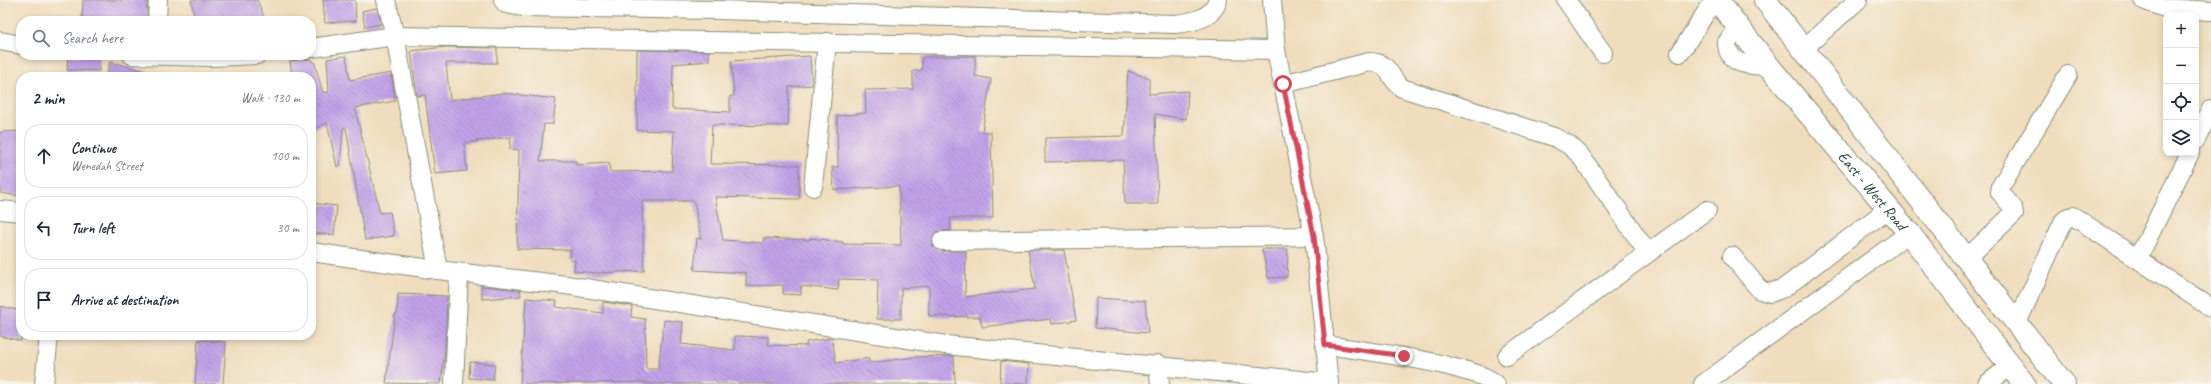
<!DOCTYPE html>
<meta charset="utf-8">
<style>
:root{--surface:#fff;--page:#f2f2f3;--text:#1f2937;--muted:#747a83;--line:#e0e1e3}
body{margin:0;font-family:Caveat,sans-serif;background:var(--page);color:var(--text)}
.controls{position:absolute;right:12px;top:12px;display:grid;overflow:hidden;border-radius:8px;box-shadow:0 2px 6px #0003}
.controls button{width:36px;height:36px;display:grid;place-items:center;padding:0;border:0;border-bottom:1px solid var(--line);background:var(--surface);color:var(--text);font:20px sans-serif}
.stop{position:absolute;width:12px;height:12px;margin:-9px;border:3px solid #d1495b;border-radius:50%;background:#fff}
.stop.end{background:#d1495b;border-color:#fff;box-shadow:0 1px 4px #0008}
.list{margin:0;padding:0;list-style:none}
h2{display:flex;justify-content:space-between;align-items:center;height:52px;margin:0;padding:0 16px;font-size:17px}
h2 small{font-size:13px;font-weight:400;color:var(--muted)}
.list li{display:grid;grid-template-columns:26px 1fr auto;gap:12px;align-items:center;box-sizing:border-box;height:64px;margin:0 8px 8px;padding:0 8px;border:1px solid var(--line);border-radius:16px}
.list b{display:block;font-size:15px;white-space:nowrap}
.list p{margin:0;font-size:13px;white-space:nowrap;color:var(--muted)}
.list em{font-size:13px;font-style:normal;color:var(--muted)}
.icon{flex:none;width:22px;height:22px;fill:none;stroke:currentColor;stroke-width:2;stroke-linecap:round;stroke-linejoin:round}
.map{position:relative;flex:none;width:2211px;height:384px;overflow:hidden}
.search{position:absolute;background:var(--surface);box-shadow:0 2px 6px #0003;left:16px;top:16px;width:300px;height:44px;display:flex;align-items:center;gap:10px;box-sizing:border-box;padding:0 14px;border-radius:16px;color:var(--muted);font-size:15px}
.panel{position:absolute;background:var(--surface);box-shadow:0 2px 6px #0003;left:16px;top:72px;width:300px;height:268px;border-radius:16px}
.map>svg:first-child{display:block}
</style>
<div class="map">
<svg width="2211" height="384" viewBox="0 0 2211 384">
<defs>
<pattern id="building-back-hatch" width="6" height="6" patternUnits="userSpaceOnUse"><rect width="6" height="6" fill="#c2a1ea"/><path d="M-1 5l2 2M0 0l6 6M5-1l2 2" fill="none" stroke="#9d84be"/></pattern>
</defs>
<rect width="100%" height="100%" fill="#f7f3e8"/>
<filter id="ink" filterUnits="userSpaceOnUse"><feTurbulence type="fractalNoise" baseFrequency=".025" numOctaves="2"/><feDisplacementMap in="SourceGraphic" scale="8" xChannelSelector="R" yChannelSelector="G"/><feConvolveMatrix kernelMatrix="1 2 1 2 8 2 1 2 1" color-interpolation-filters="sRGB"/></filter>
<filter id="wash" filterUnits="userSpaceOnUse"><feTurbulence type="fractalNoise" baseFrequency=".012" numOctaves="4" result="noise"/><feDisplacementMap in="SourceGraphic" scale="16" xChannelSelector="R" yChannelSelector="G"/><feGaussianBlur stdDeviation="0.9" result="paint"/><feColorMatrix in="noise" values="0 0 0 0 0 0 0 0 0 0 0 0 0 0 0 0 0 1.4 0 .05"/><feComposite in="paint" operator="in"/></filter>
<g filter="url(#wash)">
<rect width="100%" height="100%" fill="#f0ddbd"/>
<g id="blocks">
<g fill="url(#building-back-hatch)">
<path d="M83,0H147V21H82Z"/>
<path d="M191,0H257L266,21H195Z"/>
<path d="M323,0H355L356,21L325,23Z"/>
<path d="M377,8L381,24L365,27L362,11Z"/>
<path d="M446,47L497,48V63H446L450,100L503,93L556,99L553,124H544L540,161H576V165L609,163L610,172L672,171L674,131L637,130V50L709,51V61L673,64L672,109L730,112V96H734L731,61L810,56L812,85L789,87L788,126L712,125L710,164L799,165V199L715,197L723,240L763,243L764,238L810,240V238L843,242V244L901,245L899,186L834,190L832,167H838L837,116L866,113L865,90L913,89V71L922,70V57L975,56V76L991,79L982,132H991L993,218H950L951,230L936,232L933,236V246L942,251H966L965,297L1035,289L1028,250H1064L1076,320L1052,324L1051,319L982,327L980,317L929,316V286L901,288V319H877L878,280L839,279L838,290L801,286V295L783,294V285L746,286V273L694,270L697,238L701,239L694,201H642L644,271L596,273L574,271L575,260H570L571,250L517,249L519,150L510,149L511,137L464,143L467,171L435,174L425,95L417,96L411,51Z"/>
<path d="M68,55L99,57V71L67,70Z"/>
<path d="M346,56L350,80L391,73L395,101L355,108L380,213L390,212L394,236L365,240L346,128H343L340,166L337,167L327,123L311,130V77H292L290,61L311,59L312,62L314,61L323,93L329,92L327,59Z"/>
<path d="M110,62L149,72V77H106Z"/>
<path d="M1128,71L1149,78V94L1188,91L1186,119L1155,114L1158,204H1125L1123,160L1045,162V138L1124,136Z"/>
<path d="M21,131V196L0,193V132Z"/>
<path d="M311,203L337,206L334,235L311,233Z"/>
<path d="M1262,249H1288L1287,277L1268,278Z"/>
<path d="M481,286L520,290L521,296L482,299Z"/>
<path d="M398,294L447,296L445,349L441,384L386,383L395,314H397Z"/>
<path d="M526,298L557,301L556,307L603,313V302L632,306L631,317L645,319L646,369H658L664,320L683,322L681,344L735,350V336L768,337V345L807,346L806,342L832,338L836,363L869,358V363L916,357L954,356L955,384H646V382L520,384Z"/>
<path d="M1096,298L1145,301L1148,333L1095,328Z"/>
<path d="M0,306L21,311V341L0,336Z"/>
<path d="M198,340L226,342L223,384H195Z"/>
<path d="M1001,361L1029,364L1028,384L1000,383Z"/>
<path d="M470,362L495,364L493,380L469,378Z"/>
</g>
</g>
</g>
<g filter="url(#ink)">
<use href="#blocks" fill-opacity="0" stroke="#888d78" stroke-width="1"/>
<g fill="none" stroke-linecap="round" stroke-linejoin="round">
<defs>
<g id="minor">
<path d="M386,0L395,36L438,270"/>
<path d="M503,0L506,4L522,7L719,10L1175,24C1193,22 1212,19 1218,0"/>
<path d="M1272,0L1276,50L1314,236L1329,384"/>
<path d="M1566,0L1603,53"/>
<path d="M2143,0L2165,8L2211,11"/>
<path d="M157,21L158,0"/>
<path d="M1739,29L1727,42C1727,67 1752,65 1769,66"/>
<path d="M0,41L21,45"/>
<path d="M311,48L395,36L1276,50"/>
<path d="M1803,49L1858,0"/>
<path d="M1680,53L1714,0"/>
<path d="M132,55L212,57L257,55"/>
<path d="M1283,84L1369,62C1391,62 1388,78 1402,88L1554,137L1569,145L1580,155L1648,253"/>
<path d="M2196,140L2211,109"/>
<path d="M813,187L827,42"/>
<path d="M0,210L21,212"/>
<path d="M942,241L1314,236"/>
<path d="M311,252L438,270L566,285L946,345L1329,383"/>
<path d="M1732,256L1760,290L1770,293L1784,288L1888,209"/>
<path d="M2138,258L2190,153"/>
<path d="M1966,259L2014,213L2013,208L2000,192L2001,186L2068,75"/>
<path d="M2017,323L2063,222L2068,217L2073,216L2211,308"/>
<path d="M1325,345C1366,351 1407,356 1448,366C1464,371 1482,373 1496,384"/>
<path d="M1507,356L1707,210"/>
<path d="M1158,364L1160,384"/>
<path d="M44,384L49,335"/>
<path d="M454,384L459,273"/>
<path d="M1703,384L1909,233"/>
<path d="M1987,384L2010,366"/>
</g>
<g id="major">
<path id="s1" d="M1717,0L1772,70L1909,233L2024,384"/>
<path d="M1765,0L2064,384"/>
</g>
</defs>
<use href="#minor" stroke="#888d78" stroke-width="20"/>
<use href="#major" stroke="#888d78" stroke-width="24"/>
<use href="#minor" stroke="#fff" stroke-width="18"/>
<use href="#major" stroke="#fff" stroke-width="22"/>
</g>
</g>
<g fill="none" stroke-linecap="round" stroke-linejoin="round" filter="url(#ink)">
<path stroke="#d1495b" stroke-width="5" d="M1283,84L1314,236L1325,345L1404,356"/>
</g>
<g text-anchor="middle" stroke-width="3" stroke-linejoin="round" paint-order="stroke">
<g font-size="16" fill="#1f3d34" stroke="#f7f3e8">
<text dy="6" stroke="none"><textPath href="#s1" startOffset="246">East - West Road</textPath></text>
</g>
</g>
</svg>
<div class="controls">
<button>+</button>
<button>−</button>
<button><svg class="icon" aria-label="locate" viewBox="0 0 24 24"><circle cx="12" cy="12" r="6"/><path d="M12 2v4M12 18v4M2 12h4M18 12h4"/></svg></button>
<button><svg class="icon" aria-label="layers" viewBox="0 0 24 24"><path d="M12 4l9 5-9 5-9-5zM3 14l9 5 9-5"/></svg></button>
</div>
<div class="stop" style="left:1283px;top:84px"></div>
<div class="stop end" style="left:1404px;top:356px"></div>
<div class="search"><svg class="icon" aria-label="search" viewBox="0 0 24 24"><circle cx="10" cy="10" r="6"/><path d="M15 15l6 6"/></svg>Search here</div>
<section class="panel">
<h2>2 min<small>Walk · 130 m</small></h2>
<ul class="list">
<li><svg class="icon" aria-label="ahead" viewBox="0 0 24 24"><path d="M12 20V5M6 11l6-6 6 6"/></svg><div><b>Continue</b><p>Wenedah Street</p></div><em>100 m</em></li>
<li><svg class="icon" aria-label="left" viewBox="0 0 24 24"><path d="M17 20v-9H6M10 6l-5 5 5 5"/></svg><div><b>Turn left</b></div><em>30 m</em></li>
<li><svg class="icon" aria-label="arrive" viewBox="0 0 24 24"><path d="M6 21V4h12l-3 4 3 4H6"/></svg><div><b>Arrive at destination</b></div></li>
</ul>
</section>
</div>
